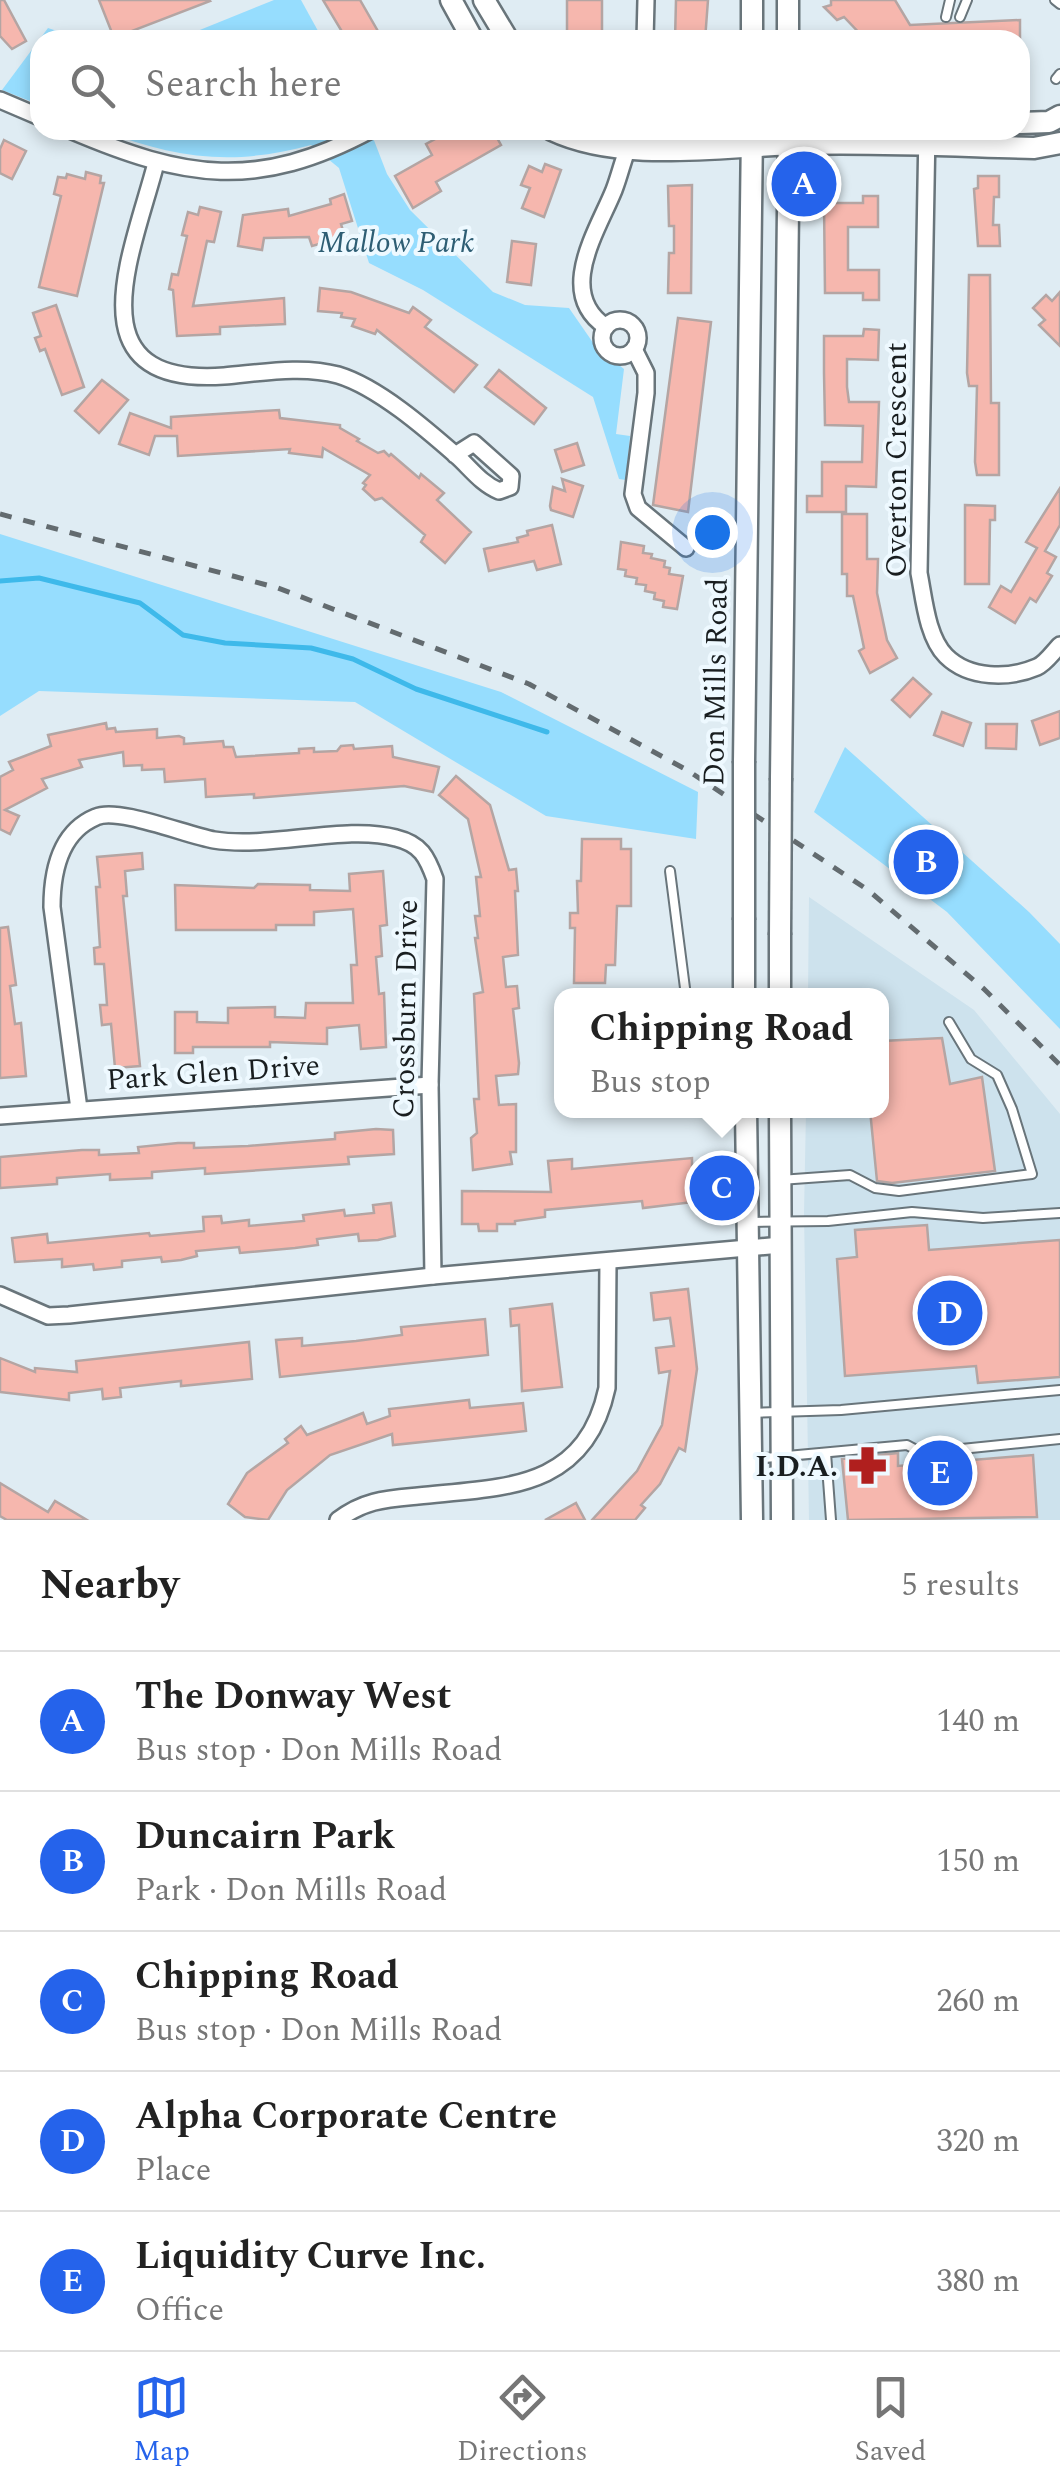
<!DOCTYPE html>
<meta charset="utf-8">
<style>
:root{--surface:#fff;--page:#f2f2f2;--text:#222;--muted:#767676;--line:#e0e0e0;--accent:#2563eb}
body{margin:0;font-family:Spectral,serif;background:var(--page);color:var(--text)}
.you{position:absolute;left:712px;top:532px;width:35px;height:35px;margin:-25px;border:8px solid #fff;border-radius:50%;background:#1a73e8;box-shadow:0 0 0 15px #1a73e833}
.badge{display:grid;place-items:center;width:65px;height:65px;border-radius:50%;background:var(--accent);color:#fff;font-size:32px;font-weight:700}
.pin{position:absolute;translate:-50% -50%;border:5px solid #fff;box-shadow:0 2px 10px #0006}
.popup{position:absolute;left:554px;top:988px;width:335px;height:130px;box-sizing:border-box;display:grid;place-content:center;border-radius:20px;background:var(--surface);filter:drop-shadow(0 2px 8px #0005);font-size:32px;white-space:nowrap;color:var(--muted)}
.popup b{font-size:38px;color:var(--text)}
.popup::after{content:'';position:absolute;left:50%;top:100%;margin-left:-20px;border:20px solid transparent;border-top-color:var(--surface)}
.list{margin:0;padding:0;list-style:none}
h2{display:flex;justify-content:space-between;align-items:center;height:130px;margin:0;padding:0 40px;font-size:42px}
h2 small{font-size:32px;font-weight:400;color:var(--muted)}
.list li{display:grid;grid-template-columns:65px 1fr auto;gap:30px;align-items:center;box-sizing:border-box;height:140px;padding:0 40px;border-top:2px solid var(--line)}
.list b{display:block;font-size:38px;white-space:nowrap}
.list p{margin:0;font-size:32px;white-space:nowrap;color:var(--muted)}
.list em{font-size:32px;font-style:normal;color:var(--muted)}
.icon{flex:none;width:55px;height:55px;fill:none;stroke:currentColor;stroke-width:2;stroke-linecap:round;stroke-linejoin:round}
.map{position:relative;flex:none;width:1060px;height:1520px;overflow:hidden}
.search{position:absolute;background:var(--surface);box-shadow:0 5px 15px #0003;left:30px;right:30px;top:30px;height:110px;display:flex;align-items:center;gap:25px;box-sizing:border-box;padding:0 35px;border-radius:30px;color:var(--muted);font-size:38px}
.sheet{height:830px;background:var(--surface)}
nav{display:flex;justify-content:space-around;align-items:center;box-sizing:border-box;height:140px;border-top:2px solid var(--line);background:var(--surface);font-size:28px;color:var(--muted)}
nav a{display:grid;justify-items:center;gap:5px}
nav .on{color:var(--accent)}
.map>svg:first-child{display:block}
</style>
<div class="map">
<svg width="1060" height="1520" viewBox="0 0 1060 1520">
<rect width="100%" height="100%" fill="#dfecf3"/>
<path fill="#cde2ed" d="M809,897L974,1010L1060,1114V1520H809L804,1213L806,1111L882,1110V996L808,995Z"/>
<g fill="#96ddfe">
<path d="M274,0H301L323,40H175Z"/>
<path d="M48,28L84,40H40V105L2,90Z"/>
<path d="M102,130H370L387,174L410,210L493,292L525,305L569,308L596,347L624,369L616,434L630,436L626,480L619,479L593,397L423,290L369,263L339,168L311,145C235,166 175,159 102,130Z"/>
<path d="M0,534L501,692L698,792L696,839L546,816L355,702L39,691L0,716Z"/>
<path d="M845,747L1029,912L1060,944V1029L947,912L814,812Z"/>
</g>
<g fill="none" stroke-linecap="round" stroke-linejoin="round">
<path stroke="#3eb9ea" stroke-width="5" d="M0,581L39,578L140,603L183,635L225,643L311,648L353,659L416,689L547,732"/>
</g>
<g fill="#f6b7ae" stroke="#b4a5a3" stroke-width="2.5">
<path d="M0,0H4L26,41L12,49L0,36Z"/>
<path d="M99,0H209L210,1L114,38Z"/>
<path d="M323,0H360L383,40H347Z"/>
<rect x="567" y="0" width="35" height="40"/>
<path d="M676,0H708L705,40H675Z"/>
<path d="M831,0H895L910,25L1020,20V40H866L844,17L837,20L824,7L831,5Z"/>
<path d="M452,130H487L496,136L501,145L436,182L441,191L413,208L395,176L432,155L426,144Z"/>
<path d="M4,140L26,151L12,179L0,173V149Z"/>
<path d="M545,164L561,170L544,217L522,208L530,188L521,185L529,166L542,172Z"/>
<path d="M86,172L101,176L100,183H104L77,296L39,287L61,196L54,194L58,177L66,178L67,174L85,179Z"/>
<path d="M978,176H999V197H994L993,225H999L1000,246H978L974,189L978,188Z"/>
<path d="M692,185L691,293H668L669,253H674V226H669L668,186Z"/>
<path d="M344,194L352,221L341,224L345,237L312,246L309,237L264,238L262,250L238,246L243,215L288,209L289,216L331,204L330,199Z"/>
<path d="M863,196H878V227H848V270H879V300H863V293H825L824,203H863Z"/>
<path d="M200,207L221,212L214,242L207,241L193,306L284,298L285,324L220,327V334L177,336L173,290L169,289L172,274L178,275L187,236L182,235L188,212L198,215Z"/>
<path d="M512,241L536,244L531,285L507,282Z"/>
<path d="M969,275H990L991,403H999V475H977L975,462L977,386H969L967,373Z"/>
<path d="M320,288L351,292L409,313L413,307L431,320L425,327L477,365L454,392L377,330L375,334L352,326L355,319L341,317L342,313L318,311Z"/>
<path d="M1060,292V346L1039,325L1045,320L1033,308L1046,295L1052,301Z"/>
<path d="M56,305L84,387L62,395L45,349L40,351L35,338L41,336L33,313Z"/>
<path d="M678,318L711,322L688,512L653,505Z"/>
<path d="M864,329L879,330L878,360L847,359V387L849,402H879L876,487L846,486V512H807V496H822V462H862L863,426L825,425L824,373V336H863Z"/>
<path d="M499,370L546,408L534,424L485,387Z"/>
<path d="M102,380L128,400L99,433L75,411Z"/>
<path d="M279,410L280,418L340,425V428L359,439L357,441L378,453L384,451L389,456L391,454L419,478L421,474L444,493L437,500L471,532L445,563L421,542L425,535L382,498L375,500L363,489L366,485L363,483L370,475L323,448L322,457L289,453L290,449L178,456L177,436H155L149,455L119,444L130,413L171,428V417Z"/>
<path d="M577,443L584,465L562,472L555,450Z"/>
<path d="M562,479L583,486L573,517L551,510L550,506L553,487L565,491Z"/>
<path d="M1060,488V525L1045,551L1056,557L1047,573L1052,576L1036,602L1030,598L1015,623L989,607L1001,586L1011,592L1037,548L1026,542Z"/>
<path d="M965,505L995,506V520H990L989,584H965Z"/>
<path d="M842,514H867V559H878L877,593L887,640L897,658L870,673L859,651L864,648L853,596H847V574H842Z"/>
<path d="M552,525L561,564L537,570L534,561L489,571L484,549L518,542L517,538L528,535L527,531Z"/>
<path d="M621,542L644,546L643,553L652,554L651,558L665,561L664,567L670,568L669,574L683,576L677,609L663,607L664,601L654,599L655,593L645,591L646,585L636,584L637,578L625,576L626,570L618,569Z"/>
<path d="M913,678L931,694L910,717L892,700Z"/>
<path d="M1060,711V738L1040,745L1032,721Z"/>
<path d="M942,712L971,723L963,746L934,735Z"/>
<path d="M106,723L107,729L115,728L116,732L157,729V738L179,736L184,738V744L223,741L224,747H233L236,757L299,753V749L314,748V752L337,751L341,746L353,745L354,749L392,746L393,757L439,767L433,792L404,786L254,798V794L206,797L205,779L165,782L164,769L142,770V765L124,766L123,752L79,760L82,767L42,779L47,788L5,810L19,816L10,834L0,829V777L13,770L9,762L51,746L48,735Z"/>
<path d="M986,724H1017L1016,749L986,748Z"/>
<path d="M456,776L490,805L509,870L516,869L518,891H515L518,955L503,957L506,987L517,986L519,1008L513,1009L519,1063L518,1074L496,1076L499,1105L516,1104V1152H510L512,1164L473,1170L471,1138L477,1133L474,1099H479L474,994L483,992L475,938H478L475,916H480L476,877H481L468,819L439,795Z"/>
<path d="M582,839H621V849H631V906H617L615,965H606L605,983H574L575,928H570V913H578L577,881H581Z"/>
<path d="M142,853L143,869L125,871L127,896H123L140,1066L115,1068L111,1024L102,1025L100,1005H107L104,964H95L94,948L100,947L96,887H100L97,857Z"/>
<path d="M383,871L387,925L380,926L382,956L376,957L379,994L384,993L386,1047L361,1049L359,1025L327,1028V1044L270,1042V1047H193V1053H175V1012H197V1022L228,1023V1008L275,1007V1017L305,1018L306,1003H353L351,965H357L353,909L314,912V925H276V930H176L175,885L254,888L258,884L310,885V890L350,891L349,874Z"/>
<path d="M8,927L16,985L10,986L15,1024L21,1023L26,1076L0,1078V928Z"/>
<path d="M942,1038L950,1084L982,1077L995,1171L892,1183L877,1181L870,1110H882V1041Z"/>
<path d="M376,1129L393,1130L394,1154L348,1157L349,1164L205,1174V1168L152,1172V1178L110,1180V1174L84,1176L57,1178V1184L0,1188V1157L82,1150H99V1155L139,1153L138,1147L178,1143H194V1148L248,1146L335,1139V1133Z"/>
<path d="M692,1158V1166L714,1164L718,1199L643,1208L642,1201L545,1210V1217L515,1221V1224H497V1231H479L478,1224H462V1191L551,1192L548,1161L572,1159V1169Z"/>
<path d="M391,1203L395,1236L378,1240L359,1241L358,1234L317,1239L318,1245L295,1248L240,1253L239,1247L196,1251L197,1256L181,1260L162,1262L161,1257L122,1261V1267L94,1270L93,1264L62,1267V1259L15,1262L12,1238L47,1234L48,1243L149,1233L150,1236L204,1231L203,1217L221,1216L222,1223L249,1220V1226L304,1221L303,1215L344,1210L345,1216L374,1213L373,1205Z"/>
<path d="M927,1225L929,1250L1060,1240V1377L978,1383L976,1366L845,1376L837,1259L857,1257L855,1230Z"/>
<path d="M688,1289L697,1369L685,1451L679,1448L660,1484L641,1505L645,1508L635,1520H592L637,1471L662,1425L670,1371L659,1373L656,1348L674,1346L670,1318L654,1320L651,1293Z"/>
<path d="M552,1304L562,1387L522,1391L519,1325L511,1326L510,1309Z"/>
<path d="M485,1319L488,1355L280,1377L276,1340L302,1338V1346L356,1341L402,1335L401,1327Z"/>
<path d="M249,1342L252,1379L181,1386V1381L120,1388L121,1397L103,1399L102,1389L69,1393V1400L0,1392V1358L35,1372V1368L77,1372L76,1361Z"/>
<path d="M469,1400L470,1408L523,1403L526,1431L393,1445L392,1434L330,1455L287,1490L268,1520L245,1517L228,1504L247,1473L288,1443L285,1439L301,1426L307,1435L363,1413L367,1424L390,1416L389,1409Z"/>
<path d="M898,1453V1466L1033,1455L1037,1517L848,1520L842,1459Z"/>
<path d="M0,1483L48,1512L55,1501L87,1520H7L0,1516Z"/>
<path d="M576,1503L585,1520H545Z"/>
</g>
<g fill="none" stroke-linecap="round" stroke-linejoin="round">
<defs>
<g id="lane">
<path d="M1055,0L1060,4"/>
<path d="M946,17L950,0"/>
<path d="M960,17L967,0"/>
<path d="M1056,79L1060,74"/>
<path d="M670,871L686,996"/>
<path d="M780,1180L850,1175L875,1188L899,1191L1032,1174L1012,1109L997,1075L971,1059L949,1022"/>
<path d="M750,1222L828,1221L912,1212L983,1218L1060,1213"/>
<path d="M750,1413L841,1410L1060,1390"/>
<path d="M826,1453L831,1520"/>
<path d="M755,1459L907,1445L922,1453L1060,1439"/>
</g>
<g id="street">
<path d="M645,40L646,0"/>
<path d="M0,100L40,117"/>
<path d="M70,130C185,179 257,191 371,130"/>
<path d="M927,130L919,573C924,598 927,637 946,656C969,679 1009,679 1037,667C1046,663 1053,652 1060,645"/>
<path d="M156,163C133,252 70,387 224,376C260,373 302,365 338,375C378,387 426,429 458,457C471,469 482,484 499,491L510,487L511,476L474,443L455,455"/>
<circle cx="620" cy="338" r="18"/>
<path d="M606,327C555,293 598,230 614,190C622,169 625,149 636,130"/>
<path d="M634,349L646,373V393L633,494L638,508L686,548"/>
<path d="M79,1109L52,907C52,872 60,832 96,817C118,807 186,835 214,840C271,849 346,824 396,838C421,844 427,857 435,879L430,1085L433,1276"/>
<path d="M0,1116L430,1085"/>
<path d="M0,1295L48,1316L69,1315L433,1276L781,1245"/>
<path d="M338,1520C364,1500 386,1499 418,1496C503,1487 585,1491 607,1388L608,1262"/>
</g>
<g id="secondary">
<path d="M451,0L473,40"/>
<path d="M484,0L508,40"/>
<path d="M788,0V40"/>
<path d="M752,40V0"/>
<path d="M1020,123L1049,122L1060,116"/>
<path d="M552,130C624,164 726,145 803,144C880,142 957,146 1034,148L1060,143"/>
<path d="M744,761L752,130"/>
<path d="M781,778L789,130"/>
<path d="M744,920V996"/>
<path d="M780,935V996"/>
<path d="M746,1110L752,1520"/>
<path d="M780,1110L782,1520"/>
</g>
</defs>
<use href="#lane" stroke="#69757b" stroke-width="12"/>
<use href="#street" stroke="#69757b" stroke-width="20"/>
<use href="#secondary" stroke="#69757b" stroke-width="25"/>
<use href="#lane" stroke="#fff" stroke-width="8"/>
<use href="#street" stroke="#fff" stroke-width="15"/>
<use href="#secondary" stroke="#fff" stroke-width="20"/>
<path stroke="#636b6f" stroke-width="5" stroke-dasharray="12 12" stroke-linecap="butt" d="M0,514L278,588L529,684L687,770L868,890L984,989L1060,1065"/>
<defs>
<g id="secondary-bridge">
<path d="M744,920V761"/>
<path d="M780,935L781,778"/>
</g>
</defs>
<use href="#secondary-bridge" stroke="#69757b" stroke-width="25" stroke-linecap="butt"/>
<use href="#secondary-bridge" stroke="#fff" stroke-width="20"/>
</g>
<defs>
<symbol id="pharmacy-bare" viewBox="-9 -9 18 18"><path d="M-2-6h4v4h4v4h-4v4h-4v-4h-4v-4h4Z" fill="#b01f1e" stroke="#eef9ff" stroke-width="2.5" paint-order="stroke"/></symbol>
</defs>
<g fill-rule="evenodd">
<use href="#pharmacy-bare" x="840" y="1438" width="55" height="55"/>
</g>
<g text-anchor="middle" stroke-width="8" stroke-linejoin="round" paint-order="stroke">
<g font-size="30" font-style="italic" fill="#2e5e74" stroke="#eef9ff">
<text x="396" y="252">Mallow Park</text>
</g>
<g font-size="30" fill="#191e20" stroke="#eef9ff">
<text transform="translate(896 460) rotate(-90)" y="10">Overton Crescent</text>
<text transform="translate(715 682) rotate(-89)" y="10">Don Mills Road</text>
<text transform="translate(405 1009) rotate(-89)" y="10">Crossburn Drive</text>
<text transform="translate(213 1072) rotate(-4)" y="10">Park Glen Drive</text>
</g>
<g font-size="30" font-weight="bold" fill="#191e20" stroke="#eef9ff" text-anchor="end">
<text x="838" y="1476">I.D.A.</text>
</g>
</g>
</svg>
<div class="you"></div>
<div class="pin badge" style="left:804px;top:184px">A</div>
<div class="pin badge" style="left:926px;top:862px">B</div>
<div class="pin badge" style="left:722px;top:1188px">C</div>
<div class="popup"><b>Chipping Road</b>Bus stop</div>
<div class="pin badge" style="left:950px;top:1313px">D</div>
<div class="pin badge" style="left:940px;top:1473px">E</div>
<div class="search"><svg class="icon" aria-label="search" viewBox="0 0 24 24"><circle cx="10" cy="10" r="6"/><path d="M15 15l6 6"/></svg>Search here</div>
</div>
<section class="sheet">
<h2>Nearby<small>5 results</small></h2>
<ul class="list">
<li><span class="badge">A</span><div><b>The Donway West</b><p>Bus stop · Don Mills Road</p></div><em>140 m</em></li>
<li><span class="badge">B</span><div><b>Duncairn Park</b><p>Park · Don Mills Road</p></div><em>150 m</em></li>
<li><span class="badge">C</span><div><b>Chipping Road</b><p>Bus stop · Don Mills Road</p></div><em>260 m</em></li>
<li><span class="badge">D</span><div><b>Alpha Corporate Centre</b><p>Place</p></div><em>320 m</em></li>
<li><span class="badge">E</span><div><b>Liquidity Curve Inc.</b><p>Office</p></div><em>380 m</em></li>
</ul>
</section>
<nav>
<a class="on"><svg class="icon" aria-label="map" viewBox="0 0 24 24"><path d="M3 6l6-2 6 2 6-2v14l-6 2-6-2-6 2zM9 4v14M15 6v14"/></svg>Map</a>
<a><svg class="icon" aria-label="directions" viewBox="0 0 24 24"><path d="M12 3l9 9-9 9-9-9zM9 14v-3h6M13 9l2 2-2 2"/></svg>Directions</a>
<a><svg class="icon" aria-label="saved" viewBox="0 0 24 24"><path d="M7 4h10v16l-5-4-5 4z"/></svg>Saved</a>
</nav>
